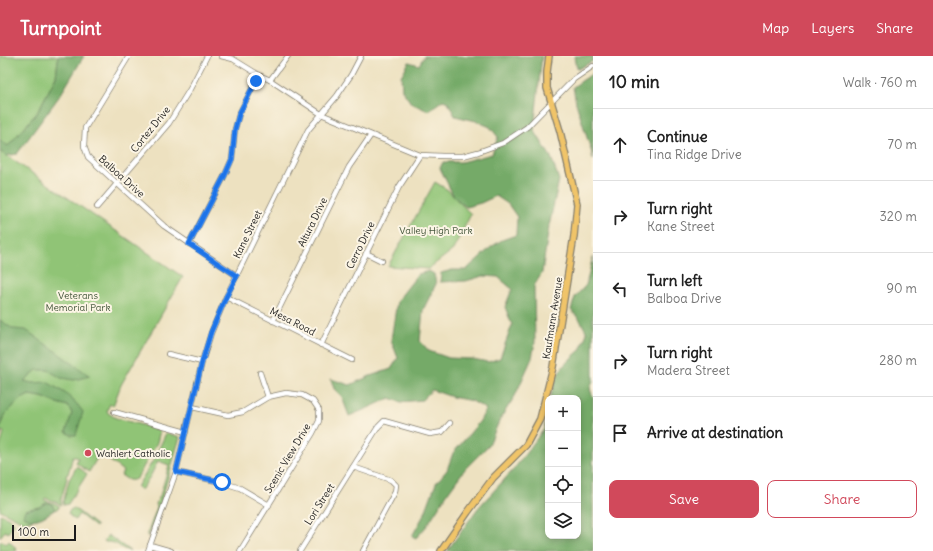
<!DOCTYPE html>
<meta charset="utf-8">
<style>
:root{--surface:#fff;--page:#f2f2f2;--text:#222;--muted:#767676;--line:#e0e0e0;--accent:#d1495b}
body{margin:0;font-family:Delius,sans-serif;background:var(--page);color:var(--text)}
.controls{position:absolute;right:12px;bottom:12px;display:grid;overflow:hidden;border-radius:8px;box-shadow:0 2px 6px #0003}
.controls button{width:36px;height:36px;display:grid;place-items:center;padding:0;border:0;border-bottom:1px solid var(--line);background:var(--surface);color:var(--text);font:20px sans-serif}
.scale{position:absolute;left:12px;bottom:10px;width:64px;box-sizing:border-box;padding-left:4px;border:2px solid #1c1c1c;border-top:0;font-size:11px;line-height:14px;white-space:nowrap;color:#1c1c1c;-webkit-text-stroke:3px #fcf5e5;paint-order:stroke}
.stop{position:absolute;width:12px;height:12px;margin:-9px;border:3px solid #1a73e8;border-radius:50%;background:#fff}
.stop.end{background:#1a73e8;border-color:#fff;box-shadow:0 1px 4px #0008}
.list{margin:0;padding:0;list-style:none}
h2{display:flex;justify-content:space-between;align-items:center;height:52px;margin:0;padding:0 16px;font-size:17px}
h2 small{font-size:13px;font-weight:400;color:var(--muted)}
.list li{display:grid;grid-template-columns:26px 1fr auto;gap:12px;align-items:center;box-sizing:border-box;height:72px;padding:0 16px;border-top:1px solid var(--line)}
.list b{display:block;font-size:15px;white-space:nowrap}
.list p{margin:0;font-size:13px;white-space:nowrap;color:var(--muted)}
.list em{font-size:13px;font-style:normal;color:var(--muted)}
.actions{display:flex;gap:8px;padding:12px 16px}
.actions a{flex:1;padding:9px 0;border:1px solid var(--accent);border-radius:8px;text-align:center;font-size:14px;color:var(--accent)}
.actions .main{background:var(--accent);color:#fff}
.icon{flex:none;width:22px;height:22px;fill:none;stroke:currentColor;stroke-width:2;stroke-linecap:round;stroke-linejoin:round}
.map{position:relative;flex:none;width:593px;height:495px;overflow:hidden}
header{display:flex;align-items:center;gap:24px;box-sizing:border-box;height:56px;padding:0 20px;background:var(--accent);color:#fff}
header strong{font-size:19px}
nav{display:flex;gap:22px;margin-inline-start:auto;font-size:14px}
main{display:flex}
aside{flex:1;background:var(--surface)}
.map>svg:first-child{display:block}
</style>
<header>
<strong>Turnpoint</strong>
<nav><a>Map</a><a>Layers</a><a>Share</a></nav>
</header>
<main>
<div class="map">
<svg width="593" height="495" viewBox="0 0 593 495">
<rect width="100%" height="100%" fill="#fcf5e5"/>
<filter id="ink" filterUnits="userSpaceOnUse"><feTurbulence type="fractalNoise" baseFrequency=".025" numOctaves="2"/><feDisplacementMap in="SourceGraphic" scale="8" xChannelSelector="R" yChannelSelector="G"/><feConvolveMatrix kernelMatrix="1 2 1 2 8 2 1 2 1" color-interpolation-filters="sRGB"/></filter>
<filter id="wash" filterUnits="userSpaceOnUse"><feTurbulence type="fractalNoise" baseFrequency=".012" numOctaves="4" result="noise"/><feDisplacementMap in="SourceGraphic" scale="16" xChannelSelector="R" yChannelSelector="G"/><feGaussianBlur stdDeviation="0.9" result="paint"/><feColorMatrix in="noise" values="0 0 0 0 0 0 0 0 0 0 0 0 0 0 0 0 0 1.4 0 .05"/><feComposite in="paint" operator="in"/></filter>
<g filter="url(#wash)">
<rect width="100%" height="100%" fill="#ede1c0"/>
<g fill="#90c476" stroke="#567049">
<path d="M0,0H58V4L56,21L37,57L8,90L0,84Z"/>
<path d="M0,95L183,221L121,329L113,350L110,348L107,354L108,357L116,362L160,374L157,387L137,422C130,427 127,423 121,419L123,415L100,397L89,416L76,407L78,402L73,400L68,418H67L66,421L67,422L61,444V449L54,445L45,442L44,444L54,447L59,450V452L29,465L23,466L0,454V392L4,376L2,375L0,381V372L5,359L19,344L29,339L42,341L57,347L68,350L72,357L67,376L83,356L23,325L25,324L0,348Z"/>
<path d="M435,126L448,134L454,141L471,158L453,194L428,213L388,210Z"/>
<path d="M166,377L180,381L158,456L148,481L147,479L157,451L156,448L160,440L169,409L158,405L149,423L141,434L137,431L154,403Z"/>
<path d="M77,410L87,418L68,448L64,449L63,447L69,424Z"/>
<path d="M74,452L97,470L96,471L79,458L75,464L70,460V459L68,458L70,454Z"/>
<path d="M0,458C5,460 12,462 14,468L8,477L5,475L0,481Z"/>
<path d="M108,479L130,495C119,493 119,485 105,486L104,485Z"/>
<path d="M2,485L6,488L9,485L14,490L17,495H0V486Z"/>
</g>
<g fill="#74aa67" stroke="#486342">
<path d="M58,0H84L61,38L17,98L6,100L0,95V84L8,90L37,57L56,21L58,4Z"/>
<path d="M424,0H542L540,17L534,74L551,101L559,124L549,170L542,217L534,230L535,286L532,302L515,340L500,363L489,389L465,413L449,435L426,471L416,482L412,480L425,457L436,427L447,414L453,397L466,382L480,365L486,353L472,345L452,341L432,334L422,344L401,346L390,342L366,353L349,360L342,341L334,333L331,323L350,329L370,320L391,313L398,302L391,284L397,245L418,218L429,215L434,218L436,228L423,254L420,285L429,295L449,302L473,303L488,306L500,302L512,269L505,251L512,233L498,221L483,220L466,225L440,226L441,217L452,214H466L491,191L502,184L516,179L517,161L508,148L496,140L481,147L466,151L454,141L440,112L443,106H461L492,98L498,81L490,71L476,65L455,60L448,46L443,44L428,55L411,47L402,34L401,20L409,6L419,9Z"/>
<path d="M574,0H593V5L578,13L575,7Z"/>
<path d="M593,17V104L591,94L576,47L573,31Z"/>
<path d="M593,200V324L590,333L593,341V495H447L478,452L514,413L544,373L548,352V480H578V342H550L556,321L565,308L580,294L587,277L580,264L571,254L575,241L586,229Z"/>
<path d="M0,264L13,273L26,274L90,320L74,324L61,322L48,314H37L24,325L32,327L47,326L65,337L77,348L83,356L76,379H71L66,376L72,357L68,350L57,347L42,341L29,339L19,344L5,359L0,372Z"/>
<path d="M46,447H51L55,453C49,458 37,466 30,463C28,462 26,461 23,460L25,454L39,451Z"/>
</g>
</g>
<g filter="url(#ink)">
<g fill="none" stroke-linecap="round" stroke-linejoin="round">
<defs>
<g id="minor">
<path d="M129,0L85,72L84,90L88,101L164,170L237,220"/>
<path d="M221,0L233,3L259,19L270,24L321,58L420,99L443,100H463L478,96L503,87L527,71L574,23L593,10"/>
<path d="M270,24L288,0"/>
<path d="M97,151L169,67L190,33L207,0"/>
<path d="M189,188L225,119L232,103L235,73L239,58L259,19"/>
<path d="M366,197L382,205"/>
<path d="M226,241L352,304"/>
<path d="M273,265L349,111L371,79"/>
<path d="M321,289L399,131L420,99"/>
<path d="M168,298L202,306"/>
<path d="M260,317L268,341"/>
<path d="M192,351L228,359L243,356L268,341L286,337L302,339L313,345L319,354V365L313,377L240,495"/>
<path d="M114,356L186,376"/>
<path d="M353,411L391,424L396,429L395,436L363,495"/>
<path d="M176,416L221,426L240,432L269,449"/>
<path d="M150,489L171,495"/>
<path d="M148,495L176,416L202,306L211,277L226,241L308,74L337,40L351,19L361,0"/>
<path d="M300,495L378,371L384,365L430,378L442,376L450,367"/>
</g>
<path id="major" d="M441,495L468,456L493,422L526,389L540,363L553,311L574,180L577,148L560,75L547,32V16L549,0"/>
</defs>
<use href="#minor" stroke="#847e6e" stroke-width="6"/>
<use href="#major" stroke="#847e6e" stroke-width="8"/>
<use href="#minor" stroke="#fff" stroke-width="4.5"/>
<use href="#major" stroke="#f0c469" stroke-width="5.5"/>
</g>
</g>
<g fill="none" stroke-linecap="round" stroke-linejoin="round" filter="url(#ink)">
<path stroke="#1a73e8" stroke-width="5" d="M222,426L176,416L202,306L211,276L226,241L237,220L189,188L225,119L232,103L235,73L239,58L256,25"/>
</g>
<circle fill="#d1495b" stroke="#fcf5e5" stroke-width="1.5" cx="88" cy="397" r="4"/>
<g text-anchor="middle" stroke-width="4" stroke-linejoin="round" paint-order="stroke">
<g font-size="10" fill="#1c1c1c" stroke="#fcf5e5">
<text transform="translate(150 73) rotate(-51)" y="4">Cortez Drive</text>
<text transform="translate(122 120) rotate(42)" y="4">Balboa Drive</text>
<text transform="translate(312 166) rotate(-64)" y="4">Altura Drive</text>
<text transform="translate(247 178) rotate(-64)" y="4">Kane Street</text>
<text transform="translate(360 189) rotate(-64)" y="4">Cerro Drive</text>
<text transform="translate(552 262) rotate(-81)" y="4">Kaufmann Avenue</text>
<text transform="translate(293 265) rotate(27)" y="4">Mesa Road</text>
<text transform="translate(287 402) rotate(-59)" y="4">Scenic View Drive</text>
<text transform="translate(319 448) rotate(-58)" y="4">Lori Street</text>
</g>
<g font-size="10" fill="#45573c" stroke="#fcf5e5">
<text x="436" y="178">Valley High Park</text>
<text x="78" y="243">Veterans<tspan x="78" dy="12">Memorial Park</tspan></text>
</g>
<g font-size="10" fill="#1c1c1c" stroke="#fcf5e5" text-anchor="start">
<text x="96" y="401">Wahlert Catholic</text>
</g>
</g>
</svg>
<div class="controls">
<button>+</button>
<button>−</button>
<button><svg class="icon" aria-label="locate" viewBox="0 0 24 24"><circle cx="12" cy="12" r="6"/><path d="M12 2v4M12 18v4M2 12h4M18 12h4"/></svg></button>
<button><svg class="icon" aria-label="layers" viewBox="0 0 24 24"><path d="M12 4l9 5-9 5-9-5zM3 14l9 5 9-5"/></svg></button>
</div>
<div class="scale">100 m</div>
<div class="stop" style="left:222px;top:426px"></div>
<div class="stop end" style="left:256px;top:25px"></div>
</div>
<aside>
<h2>10 min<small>Walk · 760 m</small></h2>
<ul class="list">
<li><svg class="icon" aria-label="ahead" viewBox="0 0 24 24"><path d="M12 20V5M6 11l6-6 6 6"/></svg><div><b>Continue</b><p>Tina Ridge Drive</p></div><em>70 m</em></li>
<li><svg class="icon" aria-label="right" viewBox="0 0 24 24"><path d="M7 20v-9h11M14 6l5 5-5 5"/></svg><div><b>Turn right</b><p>Kane Street</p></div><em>320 m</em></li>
<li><svg class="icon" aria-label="left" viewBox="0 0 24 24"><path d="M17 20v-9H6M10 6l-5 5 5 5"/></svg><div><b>Turn left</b><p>Balboa Drive</p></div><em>90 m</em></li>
<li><svg class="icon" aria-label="right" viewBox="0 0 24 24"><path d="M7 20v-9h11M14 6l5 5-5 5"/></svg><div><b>Turn right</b><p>Madera Street</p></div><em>280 m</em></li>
<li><svg class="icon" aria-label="arrive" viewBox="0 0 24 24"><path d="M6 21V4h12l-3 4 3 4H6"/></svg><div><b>Arrive at destination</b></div></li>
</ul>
<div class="actions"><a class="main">Save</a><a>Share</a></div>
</aside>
</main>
